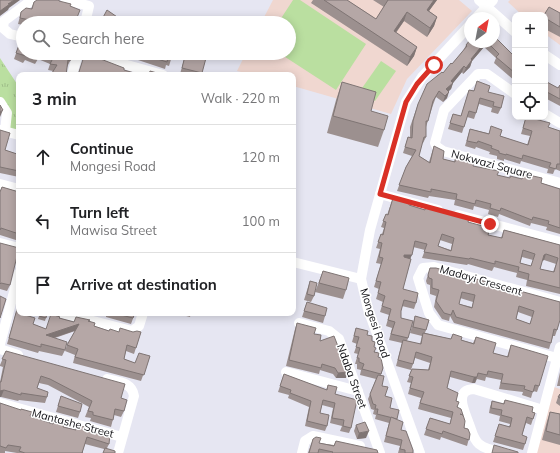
<!DOCTYPE html>
<meta charset="utf-8">
<style>
:root{--surface:#fff;--page:#f6f6f6;--text:#202124;--muted:#757577;--line:#e0e0e0}
body{margin:0;font-family:Mulish,sans-serif;background:var(--page);color:var(--text)}
.controls{position:absolute;right:12px;top:12px;display:grid;overflow:hidden;border-radius:8px;box-shadow:0 2px 10px #0003}
.controls button{width:36px;height:36px;display:grid;place-items:center;padding:0;border:0;border-bottom:1px solid var(--line);background:var(--surface);color:var(--text);font:20px sans-serif}
.compass{position:absolute;left:464px;top:12px;width:36px;height:36px;border-radius:50%;background:var(--surface);box-shadow:0 2px 10px #0003;rotate:32deg}
.stop{position:absolute;width:12px;height:12px;margin:-9px;border:3px solid #d93025;border-radius:50%;background:#fff}
.stop.end{background:#d93025;border-color:#fff;box-shadow:0 1px 4px #0008}
.list{margin:0;padding:0;list-style:none}
h2{display:flex;justify-content:space-between;align-items:center;height:52px;margin:0;padding:0 16px;font-size:17px}
h2 small{font-size:13px;font-weight:400;color:var(--muted)}
.list li{display:grid;grid-template-columns:26px 1fr auto;gap:12px;align-items:center;box-sizing:border-box;height:64px;padding:0 16px;border-top:1px solid var(--line)}
.list b{display:block;font-size:15px;white-space:nowrap}
.list p{margin:0;font-size:13px;white-space:nowrap;color:var(--muted)}
.list em{font-size:13px;font-style:normal;color:var(--muted)}
.icon{flex:none;width:22px;height:22px;fill:none;stroke:currentColor;stroke-width:2;stroke-linecap:round;stroke-linejoin:round}
.map{position:relative;flex:none;width:560px;height:453px;overflow:hidden}
.search{position:absolute;background:var(--surface);box-shadow:0 2px 10px #0003;left:16px;top:16px;width:280px;height:44px;display:flex;align-items:center;gap:10px;box-sizing:border-box;padding:0 14px;border-radius:22px;color:var(--muted);font-size:15px}
.panel{position:absolute;background:var(--surface);box-shadow:0 2px 10px #0003;left:16px;top:72px;width:280px;height:244px;border-radius:8px}
.map>svg:first-child{display:block}
</style>
<div class="map">
<svg width="560" height="453" viewBox="0 0 560 453">
<defs>
<pattern id="grass-tufts" width="24" height="20" patternUnits="userSpaceOnUse"><rect width="24" height="20" fill="#badfa0"/><path d="M3 7l-1-3M5 7V3M7 7l1-3M15 17l-1-3M17 17v-4M19 17l1-3" fill="none" stroke="#9fbe89"/></pattern>
</defs>
<rect width="100%" height="100%" fill="#e6e6f2"/>
<g fill="#f0d7d0">
<path d="M273,0H459L472,11L407,79L391,114L293,86V75H253L237,71L246,53H289V23H261Z"/>
<path d="M510,0H560V45L545,34V15H522L508,2Z"/>
<path d="M554,387L560,389V453H536Z"/>
</g>
<path fill="url(#grass-tufts)" d="M0,58L19,87V132L10,130L0,99Z"/>
<g fill="#badfa0">
<path d="M293,0H300L366,44L336,90L279,53H289V23H278Z"/>
<path d="M381,61L396,71L375,101L360,91Z"/>
</g>
<g fill="none" stroke-linecap="round" stroke-linejoin="round">
<g stroke="#fff" stroke-width="10">
<path d="M66,0L89,6L85,23"/>
<path d="M479,0L515,32"/>
<path d="M476,18L493,0"/>
<path d="M23,37L10,34L3,28L4,21L32,0"/>
<path d="M84,53L163,75"/>
<path d="M545,55L560,65"/>
<path d="M72,75L78,53"/>
<path d="M515,94L487,74H478L444,110L435,143L437,147L443,151L560,183"/>
<path d="M0,102L7,113L5,131"/>
<path d="M545,114L560,123"/>
<path d="M0,130L19,135"/>
<path d="M0,184L19,189"/>
<path d="M380,194L438,210"/>
<path d="M458,215L560,242"/>
<path d="M0,243L19,248"/>
<path d="M293,262L361,279"/>
<path d="M560,302L434,267L423,268L418,278L429,313L438,325L560,359"/>
<path d="M62,313L132,331L139,326L143,313"/>
<path d="M299,323L329,331L339,339L380,453"/>
<path d="M0,344L19,273"/>
<path d="M0,349L18,355"/>
<path d="M286,372L358,391"/>
<path d="M107,379C118,382 132,382 134,396L118,453"/>
<path d="M0,403L122,437"/>
<path d="M302,453L305,441L313,436L360,446"/>
<path d="M420,453L368,309L361,279L370,230L406,102L422,77L470,25"/>
<path d="M506,453C497,451 486,450 479,444C473,439 472,431 469,424C465,412 453,390 474,389L543,410"/>
<path d="M532,453L560,347"/>
</g>
</g>
<g fill="#9c908f" fill-rule="evenodd">
<path d="M313,0H347L376,19L384,7L373,0H437L429,11L437,17L434,26L427,37L404,21L396,33L417,47L414,56L407,66L311,3Z"/>
<path d="M59,1L70,6L77,20L86,23H23V25L18,24L21,12L31,9L34,2Z"/>
<path d="M560,13V37L545,29V15Z"/>
<path d="M22,37L72,53L70,61L67,67L66,75H51L53,71L48,70L50,64L38,59L35,64L25,60L23,63L14,59Z"/>
<path d="M470,42H494L515,57V81L494,63L496,58L484,47L472,61L470,67L463,74L462,72L453,83L451,89L448,91L447,98L443,102L436,97L433,105L426,127V137L423,143H422L419,156L429,162L434,146L443,159L454,162L456,155L473,166L497,175L509,178L522,179L541,183L560,189V234L546,230L547,227L531,223L530,226L499,214L498,217L488,214L489,210L474,206L473,210L454,205L455,200L429,196L428,198L397,191L406,167L412,156L403,153L408,137L410,138V127L418,104L443,73L452,64L463,51L466,45Z"/>
<path d="M108,53H173L169,66L166,65L165,69L123,55L122,57Z"/>
<path d="M185,56L197,59L206,58L201,75H184L180,74Z"/>
<path d="M545,81L558,88L560,85V106L545,98Z"/>
<path d="M342,82L371,111L384,130L378,147L327,133L336,100Z"/>
<path d="M469,90L488,92L501,108L498,114L491,112L492,108L479,104L474,119L467,117L462,133L448,129L453,114L461,116Z"/>
<path d="M526,117H535V119L548,127L560,131V171L555,169L553,174L547,173L548,169L521,161L520,164L504,159V161L497,159V156L489,154L490,152L476,147L475,149L465,146L470,129L500,136L527,145L530,136L521,134Z"/>
<path d="M0,130L5,150L17,154L19,146V177L0,173Z"/>
<path d="M2,187L19,192V241L0,235V192Z"/>
<path d="M393,198L409,205L468,222L488,235L501,238L504,230L560,245V294L526,286L527,280L516,277L517,273L494,267L492,271L468,264L467,265L422,258L425,250L413,247L403,289L416,303L414,309L402,306L401,311V318L408,338L407,341L420,344L422,336L410,333L415,316L429,320L425,333L451,339L453,334L461,340L473,343L476,337L493,353L507,357L511,345L539,386L537,392L533,391L531,398L522,395L523,392L499,389L501,380L486,377L485,381L477,379L475,383H472L450,377L447,388L456,401L464,428L470,434L467,446L441,437L440,440L424,435L430,418L450,424L451,418L418,409L421,398L408,394L411,383L407,382L412,369L428,370L430,363L415,358L411,370L396,366L402,343L389,340L392,328L386,326L389,315L380,312L383,302L376,299L379,289L374,287L381,264L376,263L380,249L376,248L381,234H382L384,228L381,227L386,214L387,215ZM440,240L452,244L451,250L438,246ZM522,257L533,260L531,266L520,263ZM544,260L556,264L553,272L540,269L542,261Z"/>
<path d="M0,243L10,285L7,291L0,289Z"/>
<path d="M430,268L560,302L557,330L555,336H553L549,349L454,323L450,316L449,321L442,319L434,307L436,296L430,294V285L427,284L426,281ZM460,298L473,302L472,307L459,304ZM518,312L532,317L530,324L516,319Z"/>
<path d="M323,271L346,290L343,299L315,292Z"/>
<path d="M310,281L314,296L311,302L304,300L308,287Z"/>
<path d="M19,302L22,314L33,324L46,329L59,318L74,322L90,321L94,326L109,331L119,332H141L134,354L126,351L124,359L135,363L150,356L141,381L73,363L75,355L65,351L67,345L75,331L55,338L65,350L62,356L39,351L38,353L7,344Z"/>
<path d="M307,302L325,316L323,323L302,317Z"/>
<path d="M40,313H47L45,321L38,319Z"/>
<path d="M98,313H135L131,324L106,317V316Z"/>
<path d="M175,313H191L190,317Z"/>
<path d="M297,323L320,341L346,378H336L333,374L320,370L319,374L286,366L295,329Z"/>
<path d="M356,328L367,335L372,341L375,352L378,357L383,368L381,375L382,386L385,396L390,408L396,419L401,430L413,453H398L400,446L384,442L389,423L375,419L376,415L373,414L374,410L371,409L368,399L376,379L360,375L361,370L357,369V364H355L358,354L354,353L357,344L352,342Z"/>
<path d="M6,351L121,398L124,411L121,417L114,415L111,427L90,421L91,418L85,417L89,407L48,385L39,383L37,388L47,397L45,403L19,400L18,401L1,397H0V382L3,367L0,366V365Z"/>
<path d="M560,372V386H557Z"/>
<path d="M284,374L326,390L328,385L335,394L351,428L349,433L340,431L342,426L330,423L333,408L322,405L320,413L327,426L325,431L305,426L309,407L288,398L289,395L278,392Z"/>
<path d="M560,394V406L556,403L558,397Z"/>
<path d="M61,396L80,412L78,418L56,412Z"/>
<path d="M505,400L535,413L531,425L526,423L522,435L525,444L523,450L493,442L499,424L509,427L510,424L499,421L500,416L489,413L490,407L492,401L503,404Z"/>
<path d="M0,403L30,416L53,424L55,418L63,427L75,430L77,425L109,444L107,448L104,449L85,444L82,453H83H17L5,451V453H0Z"/>
<path d="M550,412L560,414V445L542,440L547,421Z"/>
<path d="M356,425L366,438L357,439L354,431Z"/>
<path d="M313,439L319,443L334,445L336,441L378,453H308Z"/>
</g>
<g fill="#7f7574">
<path d="M14,0H20L9,8L8,10L0,16V11L8,4Z"/>
<path d="M434,0H437L423,19L427,10Z"/>
<path d="M407,12L404,21L390,40L394,31Z"/>
<path d="M437,17L434,26L427,37L430,28Z"/>
<path d="M485,42H486L484,47L472,61L470,67L463,74L466,68L471,59Z"/>
<path d="M417,47L414,56L407,66L410,57Z"/>
<path d="M464,66L462,72L453,83L451,89L444,96L446,89L451,81Z"/>
<path d="M449,92L447,98L443,102L445,96Z"/>
<path d="M3,110L0,117V112Z"/>
<path d="M546,254L544,260L542,261L544,255Z"/>
<path d="M404,255H412L409,261H402Z"/>
<path d="M79,324L77,330L44,341L46,335Z"/>
<path d="M348,372L346,378H336L338,373Z"/>
<path d="M474,377H477L475,383H472Z"/>
<path d="M4,390L1,397H0V391Z"/>
<path d="M369,431L366,438L357,439L359,433Z"/>
</g>
<g fill="#b5a7a6" stroke="#7f7574" fill-rule="evenodd">
<path d="M0,0H14L8,4H10L0,11Z"/>
<path d="M37,0H59V1L71,4L70,6L80,10L76,20L86,23H29L30,20L20,18L21,12L26,8L32,9L34,2Z"/>
<path d="M324,0H347L376,19L388,0H434L427,10L437,17L430,28L407,12L394,31L417,47L410,57Z"/>
<path d="M549,7L560,13V27L545,18V15H544Z"/>
<path d="M107,10L123,21L121,23H100Z"/>
<path d="M494,36L515,57V73L496,57L499,54L487,42H494Z"/>
<path d="M22,37H23V53H40L37,58L27,54L26,56L16,53Z"/>
<path d="M470,40V42H485L471,59L472,60L466,68L464,66L451,81L453,83L446,89L449,92L445,96L439,91L433,101L428,121H426V137H424L419,156L430,163L434,146L444,151L443,159L455,162L456,155L464,157L463,159L474,162L473,166L499,171L497,175L510,178V176L522,179L524,174L542,178L541,183L560,189V228L548,224L549,221L533,217L532,220L501,208L500,211L490,208L491,204L476,200L475,204L456,199L457,194L431,189V192L399,185L406,167L416,150L405,147L408,137L412,138L413,121L418,104L427,84L442,72L443,73L451,63L452,64L467,46L466,45Z"/>
<path d="M41,53H72L70,61L68,60L66,75H55V74L52,73L57,65L50,64L53,58Z"/>
<path d="M85,53L124,68V70L141,75H78Z"/>
<path d="M138,53H173L171,59L168,58L167,62Z"/>
<path d="M198,55L206,58L202,73L182,68L185,56L197,59Z"/>
<path d="M150,71L164,75H149Z"/>
<path d="M477,81L490,86L488,92L504,96L501,108L493,106L494,102L480,98L476,113L469,111L464,127L450,123L453,114L461,116L469,90L474,91Z"/>
<path d="M545,81L558,88L560,85V99L547,92L545,95Z"/>
<path d="M342,82L376,92L371,111L388,116L384,130L333,116Z"/>
<path d="M0,105L3,110L0,112Z"/>
<path d="M526,117H535V119L550,123L548,127L560,131V164H557L556,169L549,167L551,163L523,155L522,159L506,154V155L499,153V151L491,148L492,146L478,141L477,143L467,141L470,129L489,134L491,126L502,130L500,136L528,145L532,131L523,128Z"/>
<path d="M0,130L10,133L5,150L17,154L19,148V171L0,167Z"/>
<path d="M2,187L19,192V234L1,228L0,230V192Z"/>
<path d="M393,198L409,202V205L425,210L426,206L469,218L468,222L490,228L488,235L502,238L504,230L560,245V288L528,280L529,274L518,271L519,267L495,261V264L470,258L469,259L424,252L427,244L415,241L412,255H404V257L411,259L403,289L418,293L416,303L404,300L401,311V318L413,321L408,338L391,334L395,322L388,320L391,309L382,306L385,296L378,293L381,282L376,281L383,258L379,257L382,243L378,242L381,234L383,235L386,222L383,221L386,214L388,215ZM442,234L454,238L451,251L438,246ZM523,250L535,254L531,266L520,263ZM546,254L558,258L554,272L540,269L544,255Z"/>
<path d="M0,243L19,248L10,285L1,283L0,284Z"/>
<path d="M430,268H436L560,302V320L557,330L554,329L551,343L456,317L453,310L451,315L444,313L436,301L439,290L432,288V279L429,278L428,275ZM462,292L475,295L472,308L459,304ZM519,306L534,311L530,324L516,319Z"/>
<path d="M323,271L349,278L346,290L319,283Z"/>
<path d="M310,281L317,283L314,296L307,294Z"/>
<path d="M0,296L6,299L0,318Z"/>
<path d="M19,302V313H23L22,314L35,318L33,324L46,329L51,314L60,317L59,318L74,322L76,317L90,320L88,321L95,323L94,326L109,331L110,329L119,332L120,328L133,332L137,331L141,332L136,348L127,345L124,359L135,363L139,353L150,356L144,375L75,357L78,349L67,345L79,324L46,335L67,342L65,350L41,344V347L9,338Z"/>
<path d="M307,302L327,308L325,316L304,311Z"/>
<path d="M40,313H47L46,318L39,316Z"/>
<path d="M113,313H135L133,318Z"/>
<path d="M415,316L429,320L426,330L413,327Z"/>
<path d="M297,323L316,328L314,334L321,335L320,341L334,336L348,372L338,373L335,368L322,364L321,368L289,360Z"/>
<path d="M356,328L368,331L367,335L372,336V341L375,342L374,347L376,348L374,352L379,353L378,357L381,358L383,368L381,374L362,369L364,364L359,362V358H357L360,348L356,347L359,337L354,336Z"/>
<path d="M423,333L451,339L453,334L462,337L461,340L474,344L476,337L496,343L493,353L508,357L511,345L548,356L539,386L535,385L533,392L524,389L525,386L501,383L503,374L488,371L487,375L478,373L477,377H474L451,371L447,388L458,393L456,401L459,402L457,407L461,409L463,415L460,414L463,415L465,421L464,428L468,429L470,434L469,440L443,431L442,434L426,429L430,418L450,424L453,412L420,403L424,392L410,388L413,377L409,376L412,369L429,370L432,357L416,352L413,364L398,360L403,340L421,344Z"/>
<path d="M6,351L125,384L121,398L127,400L124,411L115,409L113,420L93,415V412L88,411L92,401L50,379L41,376L37,388L48,392L47,397L21,393V395L4,390L0,391V382H1L6,360L2,359Z"/>
<path d="M284,374L327,390L328,385L337,387L335,394L357,400L351,428L343,426L344,420L332,418L335,403L323,400L320,413L329,415L327,426L307,421L311,401L290,393L291,390L280,386Z"/>
<path d="M378,375L384,376L382,386L388,387L385,396L392,398L390,408L399,410L397,419L377,414L378,409H375L376,405L373,404L370,394Z"/>
<path d="M560,394V398L558,397Z"/>
<path d="M61,396L82,404L80,412L58,406Z"/>
<path d="M505,400L533,407L532,412L535,413L533,419L527,417L522,435L527,437L525,444L495,436L499,424L510,427L512,418L501,415L502,410L491,408L492,401L504,404Z"/>
<path d="M0,403L21,410V409L32,412L30,416L53,424L55,418L65,421L63,427L76,430L77,425L110,434L109,444L87,437L82,453H83H25L19,451L21,447L8,445L6,448L0,446Z"/>
<path d="M550,412L560,414V435L546,431Z"/>
<path d="M391,417L403,422L401,430L406,431L413,450V453H405V450L400,449L402,440L386,436Z"/>
<path d="M365,422L369,431L359,433L356,425Z"/>
<path d="M316,437L321,438L319,443L334,446L336,441L377,450L378,453H332L333,452L319,449L318,453H309L313,439Z"/>
<path d="M494,445L518,452V453H492Z"/>
<path d="M105,448L115,451V453H103Z"/>
</g>
<g fill="none" stroke-linecap="round" stroke-linejoin="round">
<path stroke="#d93025" stroke-width="5" d="M434,65L417,84L406,102L380,194L490,224"/>
</g>
<g text-anchor="middle" stroke-width="3" stroke-linejoin="round" paint-order="stroke">
<g font-size="11" fill="#101014" stroke="#fff">
<text transform="translate(492 164) rotate(15)" y="4">Nokwazi Square</text>
<text transform="translate(481 280) rotate(16)" y="4">Madayi Crescent</text>
<text transform="translate(375 323) rotate(72)" y="4">Mongesi Road</text>
<text transform="translate(352 376) rotate(70)" y="4">Ndaba Street</text>
<text transform="translate(73 423) rotate(15)" y="4">Mantashe Street</text>
</g>
</g>
</svg>
<div class="controls">
<button>+</button>
<button>−</button>
<button><svg class="icon" aria-label="locate" viewBox="0 0 24 24"><circle cx="12" cy="12" r="6"/><path d="M12 2v4M12 18v4M2 12h4M18 12h4"/></svg></button>
</div>
<svg class="compass" viewBox="-18 -18 36 36"><path d="M0-13l5 13h-10z" fill="#e53935"/><path d="M0 13l5-13h-10z" fill="#757577"/></svg>
<div class="stop" style="left:434px;top:65px"></div>
<div class="stop end" style="left:490px;top:224px"></div>
<div class="search"><svg class="icon" aria-label="search" viewBox="0 0 24 24"><circle cx="10" cy="10" r="6"/><path d="M15 15l6 6"/></svg>Search here</div>
<section class="panel">
<h2>3 min<small>Walk · 220 m</small></h2>
<ul class="list">
<li><svg class="icon" aria-label="ahead" viewBox="0 0 24 24"><path d="M12 20V5M6 11l6-6 6 6"/></svg><div><b>Continue</b><p>Mongesi Road</p></div><em>120 m</em></li>
<li><svg class="icon" aria-label="left" viewBox="0 0 24 24"><path d="M17 20v-9H6M10 6l-5 5 5 5"/></svg><div><b>Turn left</b><p>Mawisa Street</p></div><em>100 m</em></li>
<li><svg class="icon" aria-label="arrive" viewBox="0 0 24 24"><path d="M6 21V4h12l-3 4 3 4H6"/></svg><div><b>Arrive at destination</b></div></li>
</ul>
</section>
</div>
